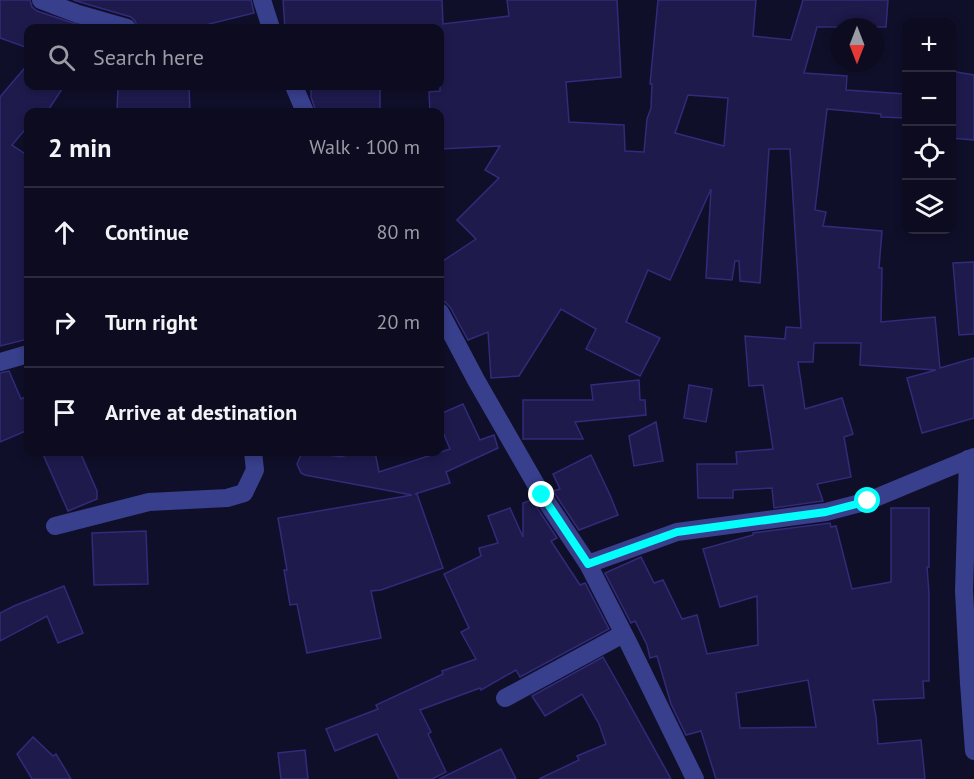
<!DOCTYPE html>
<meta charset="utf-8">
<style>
:root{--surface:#0c0b20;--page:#151429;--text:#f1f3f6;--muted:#9a9ba5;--line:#2c2b3e}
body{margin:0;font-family:"PT Sans",sans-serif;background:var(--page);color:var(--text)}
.controls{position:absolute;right:18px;top:18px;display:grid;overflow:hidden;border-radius:12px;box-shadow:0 3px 9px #0003}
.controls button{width:54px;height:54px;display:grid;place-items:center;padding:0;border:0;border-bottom:2px solid var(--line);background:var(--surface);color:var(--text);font:30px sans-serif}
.compass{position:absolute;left:830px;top:18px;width:54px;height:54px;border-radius:50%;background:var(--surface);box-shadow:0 3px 9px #0003;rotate:180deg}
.stop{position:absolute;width:18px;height:18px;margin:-14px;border:4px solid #04fffa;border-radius:50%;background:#fff}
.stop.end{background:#04fffa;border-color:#fff;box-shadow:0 2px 6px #0008}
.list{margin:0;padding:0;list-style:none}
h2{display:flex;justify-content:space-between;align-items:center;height:78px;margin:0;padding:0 24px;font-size:26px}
h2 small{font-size:20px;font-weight:400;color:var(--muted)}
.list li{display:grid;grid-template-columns:39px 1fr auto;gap:18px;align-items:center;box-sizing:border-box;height:90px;padding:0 24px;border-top:2px solid var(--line)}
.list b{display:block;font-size:22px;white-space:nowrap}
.list em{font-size:20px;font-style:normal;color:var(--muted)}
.icon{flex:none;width:33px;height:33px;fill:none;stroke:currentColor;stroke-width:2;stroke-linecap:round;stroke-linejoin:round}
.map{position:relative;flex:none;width:974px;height:779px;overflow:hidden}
.search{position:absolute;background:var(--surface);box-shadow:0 3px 9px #0003;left:24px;top:24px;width:420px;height:66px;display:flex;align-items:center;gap:15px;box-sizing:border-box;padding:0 21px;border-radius:12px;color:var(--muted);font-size:22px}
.panel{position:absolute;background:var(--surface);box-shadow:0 3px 9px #0003;left:24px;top:108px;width:420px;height:348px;border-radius:12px}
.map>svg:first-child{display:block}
</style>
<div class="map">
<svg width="974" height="779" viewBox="0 0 974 779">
<rect width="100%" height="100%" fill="#100f2a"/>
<g fill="#1e1a4c" stroke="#312b7a" stroke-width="1.5" fill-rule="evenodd">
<path d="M0,0H30L32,7L37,11L88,28H28V48L0,38Z"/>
<path d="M73,0H251L254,13L193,28H138L135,21L131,17Z"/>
<path d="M283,0H442L443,24L509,16L507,0H617L621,77L566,82L569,122L624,125L625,151L644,152L647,119L651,108L652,84H650L658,0H756L753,36L791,40L803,0H888L886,27H817L804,73L847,76L846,90L906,94V118L881,117V114L827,109L815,210L826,212L823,226L882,231L879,268H882L881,322L935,317L940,368L974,358V418L922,433L907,378L936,370L860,365L861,343H814L813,362H798L805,409L842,398L853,434L844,437L851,477L817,484L823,501L774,508L772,488L733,490V498H698L697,464H737L736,452L773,449L763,385L749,386L745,336L785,339L786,327L801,328L790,149H769L760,283L740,281L739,261H735L732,280L706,278L711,189L670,280L648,270L626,322L660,338L640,376L586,349L596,329L561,309L519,376L491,378L488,332L468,340L450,307L445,302L440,301V263L476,239L457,220L499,178L485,170L500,146L440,149V112H430L429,92L440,91V28H285ZM688,95L728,98L724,146L675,133Z"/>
<path d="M28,64V86H64L47,112H28V126L12,145L28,156V339L0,346V97Z"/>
<path d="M951,71L974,75V140L951,138Z"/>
<path d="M118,86H189L190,112H117Z"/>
<path d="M311,86H380V112H316L311,97Z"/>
<path d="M974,262V334L959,335L953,263Z"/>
<path d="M9,371L21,399L28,396V430L0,442V373Z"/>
<path d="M639,380L640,400H645L646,415L575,422L583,439H523V400H593L591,385Z"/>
<path d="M689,385L712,389L706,422L684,418Z"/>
<path d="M463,404L480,440L494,435L498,448L446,472L450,483L415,494H417L443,568L381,590L371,591L381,638L307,653L297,604L290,605L284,570H287L278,518L412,495L305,475L301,473L297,464L301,455L310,452L341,457L355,452H375L379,472L450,449L440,425V414Z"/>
<path d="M656,422L663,461L634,466L629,436Z"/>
<path d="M42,452H80L97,491V499L68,511Z"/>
<path d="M591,455L610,495L618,515L579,530L553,491L560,489L553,474Z"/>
<path d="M532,500L557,538L551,541L580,585L585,583L609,629L520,677L516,670L481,690L480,688L420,710L431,732L428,734L446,772L432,779H399L377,734L335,751L326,729L378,709L376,705L443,674L442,671L476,659L461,632L469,628L444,574L481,556L479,548L498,543L488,516L510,508L523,537V503Z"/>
<path d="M891,508H929V567H927L929,593V681H923L924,698L873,700L876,717L878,744L921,740L925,779H716L701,731L686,735L671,704L657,656L650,658L647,645L635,621L631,623L605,573L641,557L654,583L663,580L682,619L697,615L707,654L758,645L757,596L720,607L703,549L753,535V533L830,523L831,527L836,526L852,589L891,582ZM808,680L816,727L740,728L736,693Z"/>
<path d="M146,531L148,584L94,585L92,533Z"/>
<path d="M64,586L83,633L58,643L47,616L0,641V613L14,606Z"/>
<path d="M603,657L620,687L671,779H539L579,760L577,756L606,744L599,724L582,694L545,716L532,696Z"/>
<path d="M33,737L53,756L56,754L71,779H32L17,754Z"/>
<path d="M501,749L516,779H439Z"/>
<path d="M305,750L308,779H281L278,753Z"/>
</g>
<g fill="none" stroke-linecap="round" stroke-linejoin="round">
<g stroke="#383f8c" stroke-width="18">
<path d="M41,0L78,14L127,28"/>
<path d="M262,0L271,28"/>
<path d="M294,86L305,112"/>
<path d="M440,312L476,380L542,495L588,564L628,642L695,779"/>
<path d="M0,362L28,354"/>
<path d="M968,459L964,591L969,683L974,751"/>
<path d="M55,526L149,502L227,498L244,493L255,470L253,452"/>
<path d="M588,564L677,532L826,512L868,501L974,457"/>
<path d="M505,698L623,634"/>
</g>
</g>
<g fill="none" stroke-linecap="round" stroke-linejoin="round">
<path stroke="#04fffa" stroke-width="8" d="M542,495L588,564L677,532L826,512L868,501"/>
</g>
</svg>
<div class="controls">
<button>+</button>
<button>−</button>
<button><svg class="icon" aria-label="locate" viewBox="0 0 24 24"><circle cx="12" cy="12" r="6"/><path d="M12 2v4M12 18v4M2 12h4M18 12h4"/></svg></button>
<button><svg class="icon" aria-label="layers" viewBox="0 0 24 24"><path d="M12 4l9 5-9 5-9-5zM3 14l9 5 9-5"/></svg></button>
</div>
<svg class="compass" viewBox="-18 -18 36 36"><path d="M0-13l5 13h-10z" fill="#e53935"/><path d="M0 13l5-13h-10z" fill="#9a9ba5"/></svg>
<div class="stop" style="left:868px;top:501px"></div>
<div class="stop end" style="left:542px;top:495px"></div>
<div class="search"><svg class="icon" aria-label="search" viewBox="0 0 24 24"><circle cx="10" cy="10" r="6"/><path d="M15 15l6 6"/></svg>Search here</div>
<section class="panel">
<h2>2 min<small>Walk · 100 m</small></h2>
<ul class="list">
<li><svg class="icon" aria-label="ahead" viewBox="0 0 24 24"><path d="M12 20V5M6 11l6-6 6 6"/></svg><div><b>Continue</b></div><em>80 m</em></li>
<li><svg class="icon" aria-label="right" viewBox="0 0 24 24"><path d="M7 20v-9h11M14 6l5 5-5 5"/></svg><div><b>Turn right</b></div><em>20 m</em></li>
<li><svg class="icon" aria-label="arrive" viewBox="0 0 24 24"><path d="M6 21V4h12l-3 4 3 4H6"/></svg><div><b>Arrive at destination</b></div></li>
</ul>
</section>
</div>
